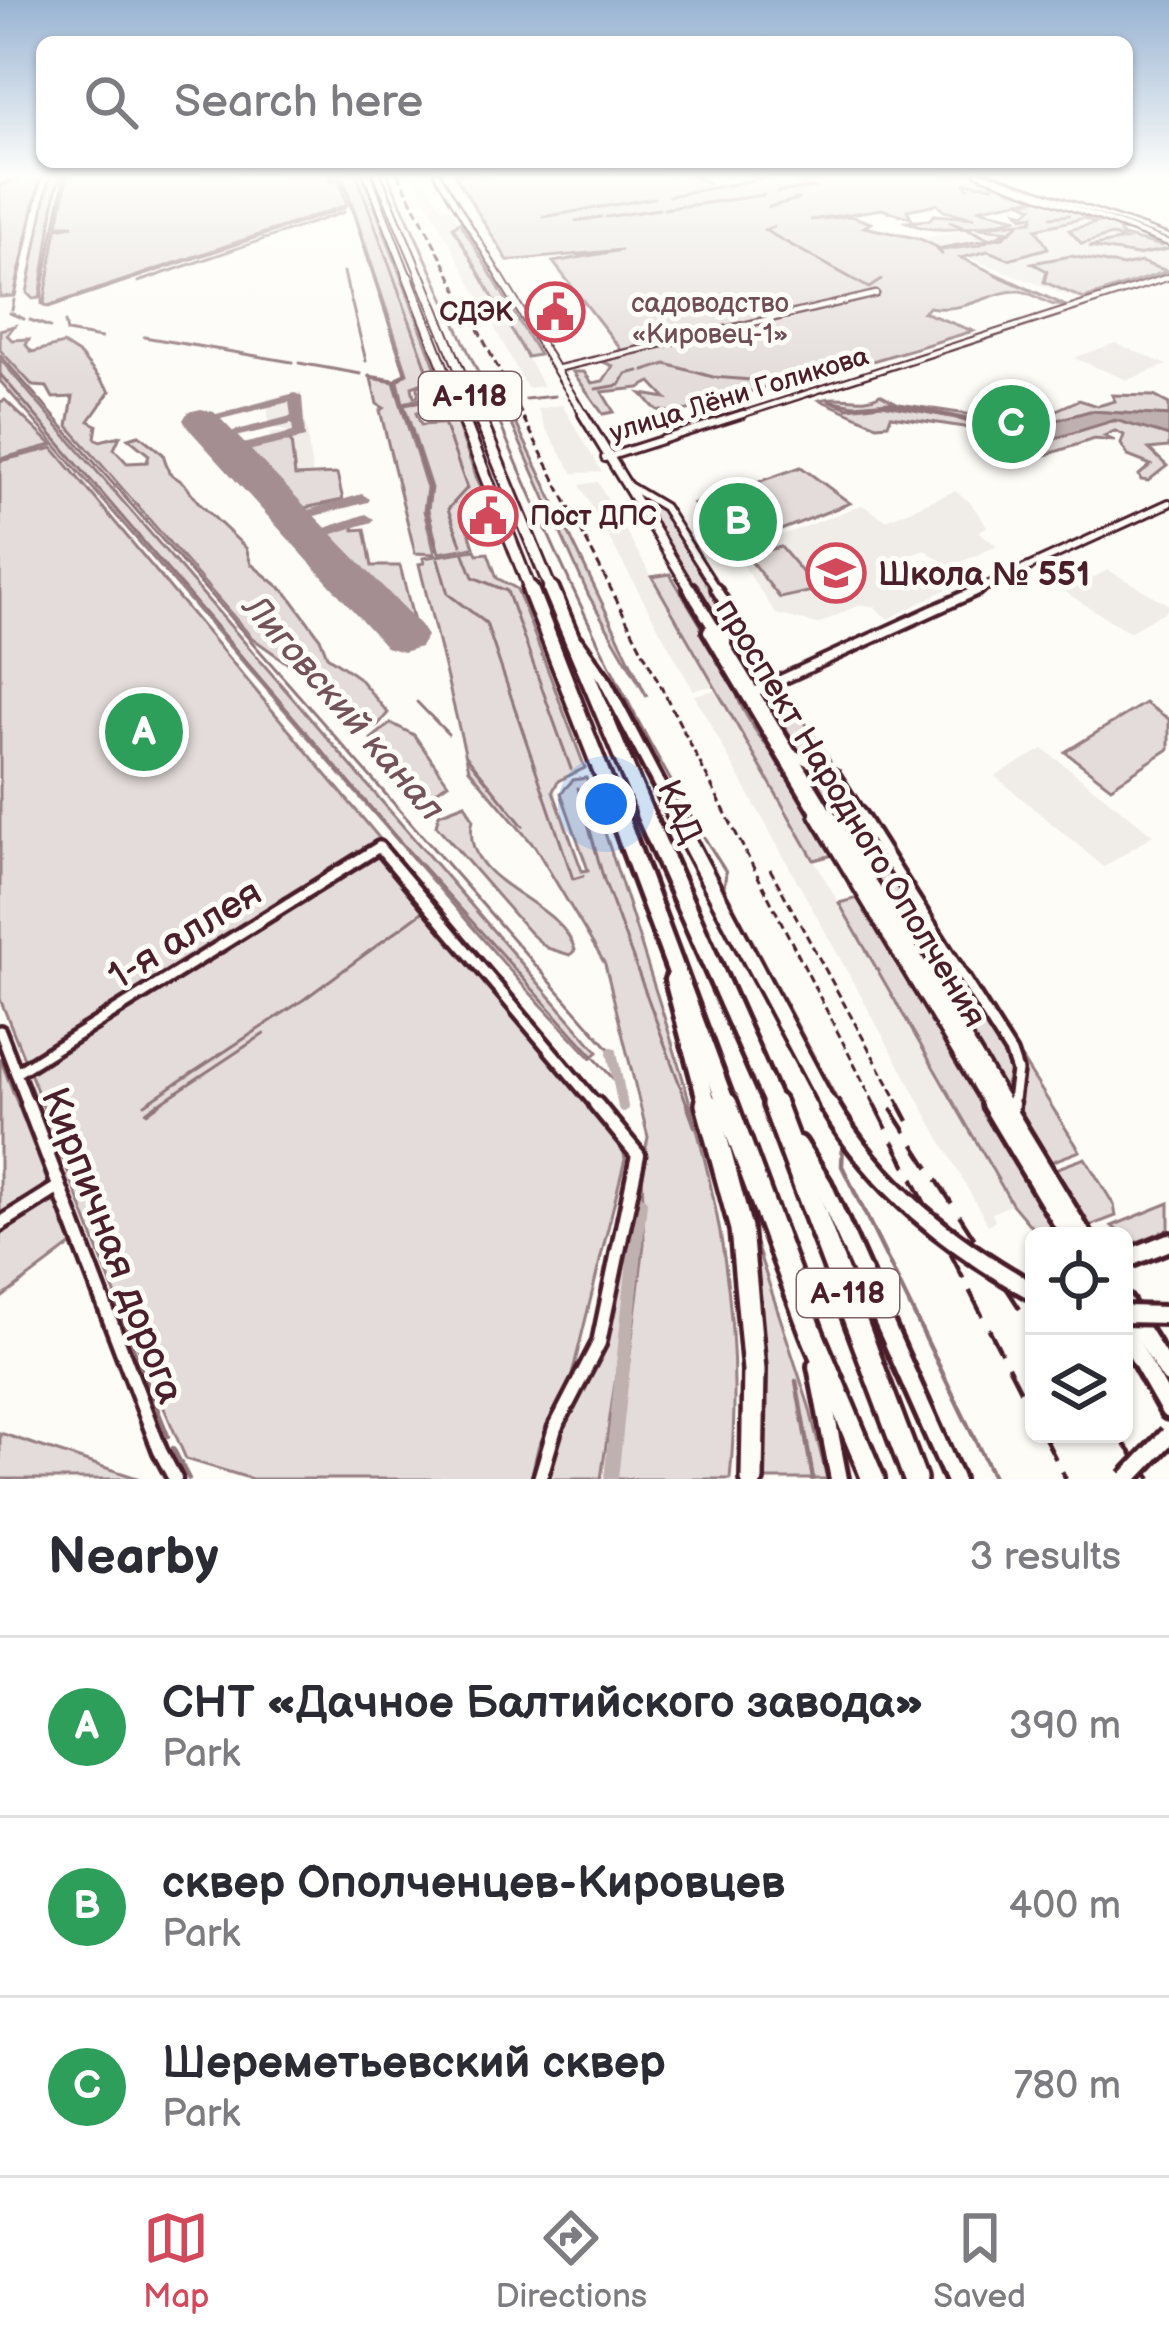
<!DOCTYPE html>
<meta charset="utf-8">
<style>
:root{--surface:#fff;--page:#f2f2f3;--text:#2b2b33;--muted:#7c7c81;--line:#e1e1e2;--accent:#d1495b}
body{margin:0;font-family:"Balsamiq Sans",sans-serif;background:var(--page);color:var(--text)}
.controls{position:absolute;right:36px;bottom:36px;display:grid;overflow:hidden;border-radius:18px;box-shadow:0 3px 9px #0004}
.controls button{width:108px;height:108px;display:grid;place-items:center;padding:0;border:0;border-bottom:3px solid var(--line);background:var(--surface);color:var(--text);font:60px sans-serif}
.you{position:absolute;left:606px;top:804px;width:42px;height:42px;margin:-30px;border:9px solid #fff;border-radius:50%;background:#1a73e8;box-shadow:0 0 0 18px #1a73e833}
.badge{display:grid;place-items:center;width:78px;height:78px;border-radius:50%;background:var(--accent);color:#fff;font-size:39px;font-weight:700}
.pin{position:absolute;translate:-50% -50%;border:6px solid #fff;box-shadow:0 3px 12px #0006}
.list{margin:0;padding:0;list-style:none}
h2{display:flex;justify-content:space-between;align-items:center;height:156px;margin:0;padding:0 48px;font-size:51px}
h2 small{font-size:39px;font-weight:400;color:var(--muted)}
.list li{display:grid;grid-template-columns:78px 1fr auto;gap:36px;align-items:center;box-sizing:border-box;height:180px;padding:0 48px;border-top:3px solid var(--line)}
.list b{display:block;font-size:45px;white-space:nowrap}
.list p{margin:0;font-size:39px;white-space:nowrap;color:var(--muted)}
.list em{font-size:39px;font-style:normal;color:var(--muted)}
.icon{flex:none;width:66px;height:66px;fill:none;stroke:currentColor;stroke-width:2;stroke-linecap:round;stroke-linejoin:round}
.map{position:relative;flex:none;width:1169px;height:1479px;overflow:hidden}
.search{position:absolute;background:var(--surface);box-shadow:0 3px 9px #0004;left:36px;right:36px;top:36px;height:132px;display:flex;align-items:center;gap:30px;box-sizing:border-box;padding:0 42px;border-radius:18px;color:var(--muted);font-size:45px}
.sheet{height:696px;background:var(--surface)}
nav{display:flex;justify-content:space-around;align-items:center;box-sizing:border-box;height:168px;border-top:3px solid var(--line);background:var(--surface);font-size:33px;color:var(--muted)}
nav a{display:grid;justify-items:center;gap:6px}
nav .on{color:var(--accent)}
.map>svg:first-child{display:block}
</style>
<div class="map">
<svg width="1169" height="1479" viewBox="0 0 1169 1479">
<rect width="100%" height="100%" fill="#fdfcf7"/>
<filter id="ink" filterUnits="userSpaceOnUse"><feTurbulence type="fractalNoise" baseFrequency=".00833" numOctaves="2"/><feDisplacementMap in="SourceGraphic" scale="24" xChannelSelector="R" yChannelSelector="G"/><feConvolveMatrix kernelMatrix="1 2 1 2 8 2 1 2 1" color-interpolation-filters="sRGB"/></filter>
<g filter="url(#ink)">
<g fill="#f0ece8">
<path d="M412,173H422L442,208H450L459,222L461,226L454,228L543,386L527,388Z"/>
<path d="M1061,211L1169,251V270L1079,300L920,239Z"/>
<path d="M1115,343L1142,354L1167,365L1127,380L1074,358Z"/>
<path d="M301,392L313,478L295,476L269,434L288,432L269,426L267,399Z"/>
<path d="M562,405L602,472L573,473L545,427L538,409Z"/>
<path d="M598,482L651,576L714,686L693,690L580,485Z"/>
<path d="M955,491L969,501L987,526L979,532L997,546L950,567L924,549L903,557L947,589L888,619L873,606L859,605L818,624L776,614L735,553L862,505L886,520Z"/>
<path d="M1108,570L1169,605V609L1129,632L1065,592Z"/>
<path d="M716,690L1012,1204L992,1213L995,1220L988,1225L694,695Z"/>
<path d="M1043,749L1077,775L1153,835L1104,867L995,776Z"/>
</g>
<g fill="#e3dcda" stroke="#967e82" stroke-width="3">
<path d="M31,173H41L14,296L0,297V186Z"/>
<path d="M50,173H63L56,189L40,298L33,299L27,293Z"/>
<path d="M68,173H327L330,182L334,181L331,173H362L439,377L412,387L414,397L418,396V386L425,384V394L434,393L428,383L441,382L454,418L442,422L437,419L442,416L440,409H433L431,418L439,423L426,422L422,412L416,413L421,425L457,423L480,488L470,502L475,517L465,519L474,547L439,553L428,510L431,488L404,405L434,400L433,409L437,400L433,396L403,403L398,381L407,373L344,180L340,181L347,205L48,306L44,304L57,228L74,225H58Z"/>
<path d="M976,173L1014,188L1007,189L1039,197L977,209L1018,218C991,225 935,237 906,222L929,220L934,215L975,218L944,211L937,204L907,210L911,218L882,209L810,220L851,216L871,223L864,227L920,239L943,250L979,245L1008,231L982,228L985,226L1032,221L1034,215L1023,217L1018,211L1026,213L1033,207L1021,202L1042,198L1128,230L1120,232L1122,236L1163,246L1135,233L1169,245V249L1137,255L1089,247L1124,240L1111,235L1082,244L1069,230L1096,223L1084,218L1036,229L1048,248L1009,259L988,251L961,258L1064,305C1046,308 1036,292 1019,291C992,290 967,314 929,307L923,312L973,331L792,385C757,379 679,426 655,408C650,404 647,398 642,394L666,398L651,382L639,388L602,392L614,412L603,414L573,372H584L592,383L603,381L613,366L601,361L626,356L553,262L622,250L508,261L454,174Z"/>
<path d="M460,222L539,355L527,357L453,227Z"/>
<path d="M1071,256L1123,266L1141,262L1168,271L1084,299L1044,282L1047,271L1032,263Z"/>
<path d="M14,326L7,335L12,340L29,339L26,345L32,352L63,344L80,355L110,391L89,421L97,425L95,438L100,441L120,436L114,449L127,463L147,462L149,455L128,438L139,435L163,454L169,473L184,483L199,503L246,548L251,564L287,593L320,638L327,656L358,677L388,713L378,725L355,733L301,673L252,638L68,426L73,397L53,398L47,387L33,386L0,350V330Z"/>
<path d="M0,359L598,1052L591,1058L520,982L0,381Z"/>
<path d="M371,378L394,382L427,488L424,511L435,554L415,553L380,410L384,408L377,404Z"/>
<path d="M880,394L899,404L1027,423L1079,400L1098,406L1115,401L1112,395L1154,396L1169,404V416L1090,411L1028,430L984,427C1032,460 1067,425 1113,421C1132,419 1152,430 1169,436V447L1149,449L1167,466L1148,481L1141,480L1139,475L1151,465L1128,456L1121,444L1124,435L1115,431L1104,436L1115,441L1094,439L1046,455L1023,452L964,427L891,416L888,424L877,425L820,400C841,393 862,406 880,394Z"/>
<path d="M5,400L52,445L0,459V402Z"/>
<path d="M509,418L514,419L647,697L589,596Z"/>
<path d="M270,441H291L295,476L337,474L343,500L299,509L244,451Z"/>
<path d="M53,448L380,839L26,1063L0,999V461Z"/>
<path d="M801,467L850,503L781,530L768,518L778,531L725,550L694,504Z"/>
<path d="M644,497L660,507L725,610L723,631L641,501Z"/>
<path d="M352,523L354,530L365,529L372,566H400L416,630L324,536Z"/>
<path d="M781,547L817,590L780,598L746,555Z"/>
<path d="M475,550L477,554L488,553L497,578L517,589L585,768L558,781L553,791L582,871L588,870L561,793L573,780L586,778C612,850 634,923 657,995C711,1163 747,1300 730,1479H614L644,1244L642,1167L648,1137L605,964L535,847L469,769L419,564L424,563L423,558Z"/>
<path d="M670,574L736,684C732,700 769,755 786,766L837,854L814,860L652,577Z"/>
<path d="M782,688L830,760V762L799,751L769,704L771,694Z"/>
<path d="M1145,703L1169,719V749L1111,787L1065,752Z"/>
<path d="M391,723L414,735L448,783C440,788 432,796 422,795C399,793 374,759 371,739Z"/>
<path d="M803,763L831,776L1007,1054L1010,1071L1005,1089Z"/>
<path d="M465,804L473,819C457,885 559,896 575,950L570,955L547,948L530,933L436,825L439,814Z"/>
<path d="M379,850L622,1145L625,1159L570,1383L538,1448L531,1479H252L186,1459L113,1289L29,1070Z"/>
<path d="M862,897L1057,1232L1039,1236L1012,1204L839,903Z"/>
<path d="M0,1058L72,1245L0,1299Z"/>
<path d="M1023,1061L1080,1151L1051,1162L1019,1108Z"/>
<path d="M1085,1158L1114,1205L1116,1216L1090,1226L1055,1169Z"/>
<path d="M1169,1203V1229L1126,1247L1124,1236L1112,1226Z"/>
<path d="M631,1207L630,1280L601,1479H544L559,1426L594,1370Z"/>
<path d="M752,1232L809,1406L827,1479H764L765,1371Z"/>
<path d="M0,1433L140,1479H0Z"/>
</g>
<path fill="#c0b1b1" stroke="#91777b" stroke-width="3" d="M828,400L854,405L888,402L1019,430L1090,411L1169,416V436L1115,420L1050,440L1027,441L956,418L882,404L848,408Z"/>
<g fill="none" stroke-linecap="round" stroke-linejoin="round">
<g stroke="#91777b" stroke-width="3">
<path d="M329,173L331,180H343L351,207"/>
<path d="M356,173L430,377"/>
<path d="M387,173L480,377L490,381"/>
<path d="M684,173L709,183"/>
<path d="M789,173L801,177"/>
<path d="M965,183L968,188"/>
<path d="M967,183L993,186"/>
<path d="M0,185L30,173"/>
<path d="M725,186L785,173"/>
<path d="M777,192L817,187"/>
<path d="M669,196L722,186"/>
<path d="M784,203L798,199"/>
<path d="M685,206L764,195"/>
<path d="M769,207L783,203"/>
<path d="M352,209L405,373L395,381L429,488L426,511L437,550"/>
<path d="M664,209L682,206"/>
<path d="M543,217L654,198"/>
<path d="M606,217L659,209"/>
<path d="M1051,217L1069,215"/>
<path d="M576,221L601,217"/>
<path d="M950,222L990,239"/>
<path d="M55,226L65,173"/>
<path d="M773,227L764,230L869,288L881,280"/>
<path d="M54,228L42,293V304L48,307L344,208"/>
<path d="M942,248L1003,237L1019,224"/>
<path d="M937,249L942,254"/>
<path d="M344,272L348,290"/>
<path d="M996,275L1060,303"/>
<path d="M138,282L344,212"/>
<path d="M349,292L366,361"/>
<path d="M15,296L42,173"/>
<path d="M12,310L14,300"/>
<path d="M10,313L24,319"/>
<path d="M30,320L50,327"/>
<path d="M65,322L67,332L101,338"/>
<path d="M144,337L292,362"/>
<path d="M0,355L612,1052"/>
<path d="M299,363L361,374"/>
<path d="M644,371L666,364L713,377L804,384"/>
<path d="M0,374L395,836L618,1084"/>
<path d="M369,376L394,380"/>
<path d="M489,387L488,396L511,401"/>
<path d="M596,389L620,385L626,374L639,371"/>
<path d="M526,399L555,396"/>
<path d="M405,404L439,400"/>
<path d="M500,412L497,417C564,574 633,728 726,872L724,888L841,1107"/>
<path d="M445,426L467,488L448,509L461,544"/>
<path d="M464,554L473,577L507,591L571,769"/>
<path d="M438,559L448,594L486,623L573,879L583,876"/>
<path d="M417,702L448,734"/>
<path d="M467,757L523,826"/>
<path d="M578,788L604,880L688,1107"/>
<path d="M25,1073L38,1107"/>
<path d="M145,1104L303,1000L425,910"/>
<path d="M154,1107L264,1034"/>
</g>
<g stroke="#91777b" stroke-width="4.5">
<path d="M37,1104L59,1160"/>
<path d="M687,1104L695,1126"/>
<path d="M840,1104L845,1114"/>
<path d="M147,1112L158,1104"/>
<path d="M843,1142L842,1166L994,1479"/>
<path d="M114,1299L168,1436"/>
<path d="M796,1381L813,1479"/>
<path d="M173,1448L189,1479"/>
</g>
<path stroke="#c0b1b1" stroke-width="10" d="M612,1052L623,1107"/>
<path stroke="#c0b1b1" stroke-width="14" d="M611,1479L640,1203"/>
<g fill="#a48e91" fill-rule="evenodd">
<path d="M295,393L302,397L305,438L230,455L225,454V448L293,432L292,424L217,441L210,437L291,416L289,402L201,424L194,420Z"/>
<path d="M362,494L370,499L368,502L292,522L284,517Z"/>
<path d="M366,514L374,519L372,522L310,541L302,536Z"/>
</g>
<path fill="#a48e91" fill-rule="evenodd" d="M201,409L214,412L420,625L427,636L420,647L403,652L386,647L188,428L183,420L188,412Z"/>
<defs>
<path id="minor-far5" d="M987,174L1169,237"/>
<path id="minor-far4" d="M556,369L876,294"/>
<g id="minor-far3">
<path d="M627,485L664,507L718,592"/>
<path d="M974,592L1169,503"/>
</g>
<g id="minor-far2">
<path d="M716,589L729,610L726,643"/>
<path d="M750,694L980,589"/>
<path d="M793,754L835,775L862,817"/>
</g>
<g id="minor-far1">
<path d="M860,814L1011,1053L1017,1071L1012,1107"/>
<path d="M0,1031L29,1107"/>
<path d="M16,1073L379,847L598,1107"/>
</g>
<g id="minor">
<path d="M28,1104L160,1451L175,1479"/>
<path d="M1011,1111L1012,1104"/>
<path d="M0,1224L59,1187"/>
<path d="M540,1479L555,1428L599,1343L638,1155L596,1104"/>
</g>
<path id="tertiary-far1" d="M734,417L1169,277"/>
<path id="tertiary" d="M605,458L743,414"/>
<g id="secondary-far5">
<path d="M437,173L502,280"/>
<path d="M978,173L1169,243"/>
</g>
<path id="secondary-far4" d="M500,277L585,417"/>
<path id="secondary-far3" d="M583,414L692,592"/>
<g id="secondary-far2">
<path d="M690,589L829,817"/>
<path d="M709,631L820,817"/>
<path d="M577,642L603,678L676,817"/>
</g>
<g id="secondary-far1">
<path d="M674,814L706,875"/>
<path d="M818,814L993,1107"/>
<path d="M827,814L1005,1107"/>
</g>
<g id="secondary">
<path d="M991,1104L1070,1236"/>
<path d="M1003,1104L1083,1236"/>
<path d="M798,1145L823,1185L954,1479"/>
<path d="M1124,1260L1169,1242"/>
<path d="M1124,1303L1169,1375"/>
<path d="M1124,1331L1169,1410"/>
<path d="M817,1366L839,1479"/>
</g>
<g id="motorway-far5">
<path d="M367,173L409,280"/>
<path d="M377,173L422,280"/>
</g>
<g id="motorway-far4">
<path d="M408,277L463,417"/>
<path d="M421,277L479,417"/>
</g>
<g id="motorway-far3">
<path d="M461,414L531,592"/>
<path d="M478,414L552,592"/>
</g>
<g id="motorway-far2">
<path d="M530,589L619,817"/>
<path d="M551,589L647,817"/>
</g>
<g id="motorway-far1">
<path d="M618,814L727,1107"/>
<path d="M645,814L775,1107"/>
<path d="M674,980L708,1107"/>
</g>
<g id="motorway">
<path d="M707,1104L741,1229L754,1370L752,1479"/>
<path d="M726,1104L812,1334L873,1479"/>
<path d="M774,1104L915,1479"/>
</g>
</defs>
<use href="#minor-far5" stroke="#4a1f2b" stroke-width="8"/>
<use href="#minor-far4" stroke="#4a1f2b" stroke-width="9"/>
<use href="#minor-far3" stroke="#4a1f2b" stroke-width="12"/>
<use href="#minor-far2" stroke="#4a1f2b" stroke-width="16"/>
<use href="#minor-far1" stroke="#4a1f2b" stroke-width="18"/>
<use href="#minor" stroke="#4a1f2b" stroke-width="21"/>
<use href="#tertiary-far1" stroke="#4a1f2b" stroke-width="9"/>
<use href="#tertiary" stroke="#4a1f2b" stroke-width="12"/>
<use href="#secondary-far5" stroke="#4a1f2b" stroke-width="9"/>
<use href="#secondary-far4" stroke="#4a1f2b" stroke-width="10"/>
<use href="#secondary-far3" stroke="#4a1f2b" stroke-width="14"/>
<use href="#secondary-far2" stroke="#4a1f2b" stroke-width="20"/>
<use href="#secondary-far1" stroke="#4a1f2b" stroke-width="22"/>
<use href="#secondary" stroke="#4a1f2b" stroke-width="26"/>
<use href="#motorway-far5" stroke="#4a1f2b" stroke-width="10"/>
<use href="#motorway-far4" stroke="#4a1f2b" stroke-width="12"/>
<use href="#motorway-far3" stroke="#4a1f2b" stroke-width="16"/>
<use href="#motorway-far2" stroke="#4a1f2b" stroke-width="22"/>
<use href="#motorway-far1" stroke="#4a1f2b" stroke-width="26"/>
<use href="#motorway" stroke="#4a1f2b" stroke-width="30"/>
<use href="#minor-far5" stroke="#fdfcf7" stroke-width="3"/>
<use href="#minor-far4" stroke="#fdfcf7" stroke-width="4.5"/>
<use href="#minor-far3" stroke="#fdfcf7" stroke-width="6"/>
<use href="#minor-far2" stroke="#fdfcf7" stroke-width="8"/>
<use href="#minor-far1" stroke="#fdfcf7" stroke-width="9"/>
<use href="#minor" stroke="#fdfcf7" stroke-width="12"/>
<use href="#tertiary-far1" stroke="#fdfcf7" stroke-width="4.5"/>
<use href="#tertiary" stroke="#fdfcf7" stroke-width="6"/>
<use href="#secondary-far5" stroke="#fdfcf7" stroke-width="4.5"/>
<use href="#secondary-far4" stroke="#fdfcf7" stroke-width="6"/>
<use href="#secondary-far3" stroke="#fdfcf7" stroke-width="8"/>
<use href="#secondary-far2" stroke="#fdfcf7" stroke-width="10"/>
<use href="#secondary-far1" stroke="#fdfcf7" stroke-width="14"/>
<use href="#secondary" stroke="#fdfcf7" stroke-width="16"/>
<use href="#motorway-far5" stroke="#fdfcf7" stroke-width="6"/>
<use href="#motorway-far4" stroke="#fdfcf7" stroke-width="8"/>
<use href="#motorway-far3" stroke="#fdfcf7" stroke-width="10"/>
<use href="#motorway-far2" stroke="#fdfcf7" stroke-width="14"/>
<use href="#motorway-far1" stroke="#fdfcf7" stroke-width="16"/>
<use href="#motorway" stroke="#fdfcf7" stroke-width="21"/>
<g stroke="#4a1f2b" stroke-width="3" stroke-dasharray="8 4.5" stroke-linecap="butt">
<path d="M398,173L876,1107"/>
<path d="M770,869L901,1107"/>
</g>
<g stroke="#4a1f2b" stroke-width="4.5" stroke-dasharray="28 14" stroke-linecap="butt">
<path d="M874,1104L1034,1417"/>
<path d="M899,1104L908,1121"/>
<path d="M891,1109L1034,1331"/>
<path d="M1043,1434L1066,1479"/>
<path d="M1117,1434L1151,1479"/>
</g>
<defs>
<path id="secondary-bridge-far1" d="M706,875L829,1107"/>
<g id="secondary-bridge">
<path d="M828,1104C878,1189 950,1245 1034,1292"/>
<path d="M1124,1314L1169,1315"/>
<path d="M1127,1479L1169,1435"/>
</g>
</defs>
<use href="#secondary-bridge-far1" stroke="#4a1f2b" stroke-width="22" stroke-linecap="butt"/>
<use href="#secondary-bridge" stroke="#4a1f2b" stroke-width="26" stroke-linecap="butt"/>
<use href="#secondary-bridge-far1" stroke="#fdfcf7" stroke-width="14"/>
<use href="#secondary-bridge" stroke="#fdfcf7" stroke-width="16"/>
</g>
</g>
<linearGradient id="sky" x2="0" y2="1"><stop stop-color="#98b3d2"/><stop offset="0.46" stop-color="#fefefb"/><stop offset="1" stop-color="#fefefb" stop-opacity="0"/></linearGradient>
<rect width="1169" height="380" fill="url(#sky)"/>
<defs>
<symbol id="civic-ring" viewBox="-11 -11 22 22"><circle r="9.5" fill="#fdfcf7" stroke="#d1495b" stroke-width="1.5"/><path d="M-.6-6.5H3V-4.5H.6V-3L4-1V1h2V6H-6V1h2V-1L-.6-3ZM-1.2 2.5V6h2.4V2.5Z" fill="#d1495b"/></symbol>
<symbol id="school-ring" viewBox="-11 -11 22 22"><circle r="9.5" fill="#fdfcf7" stroke="#d1495b" stroke-width="1.5"/><path d="M0-5L7-2L0 1L-7-2ZM-4 1L0 2.5L4 1V4Q0 6-4 4Z" fill="#d1495b"/></symbol>
</defs>
<g fill-rule="evenodd">
<use href="#civic-ring" x="522" y="279" width="66" height="66"/>
<use href="#civic-ring" x="455" y="483" width="66" height="66"/>
<use href="#school-ring" x="803" y="540" width="66" height="66"/>
</g>
<g text-anchor="middle" stroke-width="10" stroke-linejoin="round" paint-order="stroke">
<g font-size="27" fill="#704e57" stroke="#fdfcf7">
<text x="710" y="312">садоводство<tspan x="710" dy="31">«Кировец-1»</tspan></text>
</g>
<g font-size="27" font-weight="bold" fill="#4a1f2b" stroke="#fdfcf7" text-anchor="end">
<text x="513" y="321">СДЭК</text>
<text x="530" y="525" text-anchor="start">Пост ДПС</text>
</g>
<g font-size="27" fill="#4a1f2b" stroke="#fdfcf7">
<text transform="translate(739 394) rotate(-17)" y="9">улица Лёни Голикова</text>
</g>
<g fill="#fdfcf7" stroke="#806168" stroke-width="3">
<rect x="419" y="372" width="102" height="48" rx="9"/>
<rect x="797" y="1269" width="102" height="48" rx="9"/>
</g>
<g font-size="30" font-weight="bold" fill="#4a1f2b">
<text x="470" y="406">А-118</text>
<text x="848" y="1303">А-118</text>
</g>
<g font-size="33" font-weight="bold" fill="#4a1f2b" stroke="#fdfcf7" text-anchor="start">
<text x="878" y="585">Школа № 551</text>
</g>
<g font-size="33" fill="#4a1f2b" stroke="#fdfcf7">
<text transform="translate(681 811) rotate(66)" y="12">КАД</text>
<text transform="translate(852 812) rotate(59)" y="12">проспект Народного Ополчения</text>
</g>
<g font-size="36" font-style="italic" fill="#73525a" stroke="#fdfcf7">
<text transform="translate(345 707) rotate(49)" y="13">Лиговский канал</text>
</g>
<g font-size="39" fill="#4a1f2b" stroke="#fdfcf7">
<text transform="translate(184 933) rotate(-32)" y="14">1-я аллея</text>
<text transform="translate(114 1245) rotate(69)" y="14">Кирпичная дорога</text>
</g>
</g>
</svg>
<div class="controls">
<button><svg class="icon" aria-label="locate" viewBox="0 0 24 24"><circle cx="12" cy="12" r="6"/><path d="M12 2v4M12 18v4M2 12h4M18 12h4"/></svg></button>
<button><svg class="icon" aria-label="layers" viewBox="0 0 24 24"><path d="M12 4l9 5-9 5-9-5zM3 14l9 5 9-5"/></svg></button>
</div>
<div class="you"></div>
<div class="pin badge" style="left:144px;top:732px;background:#2e9e5b">A</div>
<div class="pin badge" style="left:738px;top:522px;background:#2e9e5b">B</div>
<div class="pin badge" style="left:1011px;top:424px;background:#2e9e5b">C</div>
<div class="search"><svg class="icon" aria-label="search" viewBox="0 0 24 24"><circle cx="10" cy="10" r="6"/><path d="M15 15l6 6"/></svg>Search here</div>
</div>
<section class="sheet">
<h2>Nearby<small>3 results</small></h2>
<ul class="list">
<li><span class="badge" style="background:#2e9e5b">A</span><div><b>СНТ «Дачное Балтийского завода»</b><p>Park</p></div><em>390 m</em></li>
<li><span class="badge" style="background:#2e9e5b">B</span><div><b>сквер Ополченцев-Кировцев</b><p>Park</p></div><em>400 m</em></li>
<li><span class="badge" style="background:#2e9e5b">C</span><div><b>Шереметьевский сквер</b><p>Park</p></div><em>780 m</em></li>
</ul>
</section>
<nav>
<a class="on"><svg class="icon" aria-label="map" viewBox="0 0 24 24"><path d="M3 6l6-2 6 2 6-2v14l-6 2-6-2-6 2zM9 4v14M15 6v14"/></svg>Map</a>
<a><svg class="icon" aria-label="directions" viewBox="0 0 24 24"><path d="M12 3l9 9-9 9-9-9zM9 14v-3h6M13 9l2 2-2 2"/></svg>Directions</a>
<a><svg class="icon" aria-label="saved" viewBox="0 0 24 24"><path d="M7 4h10v16l-5-4-5 4z"/></svg>Saved</a>
</nav>
